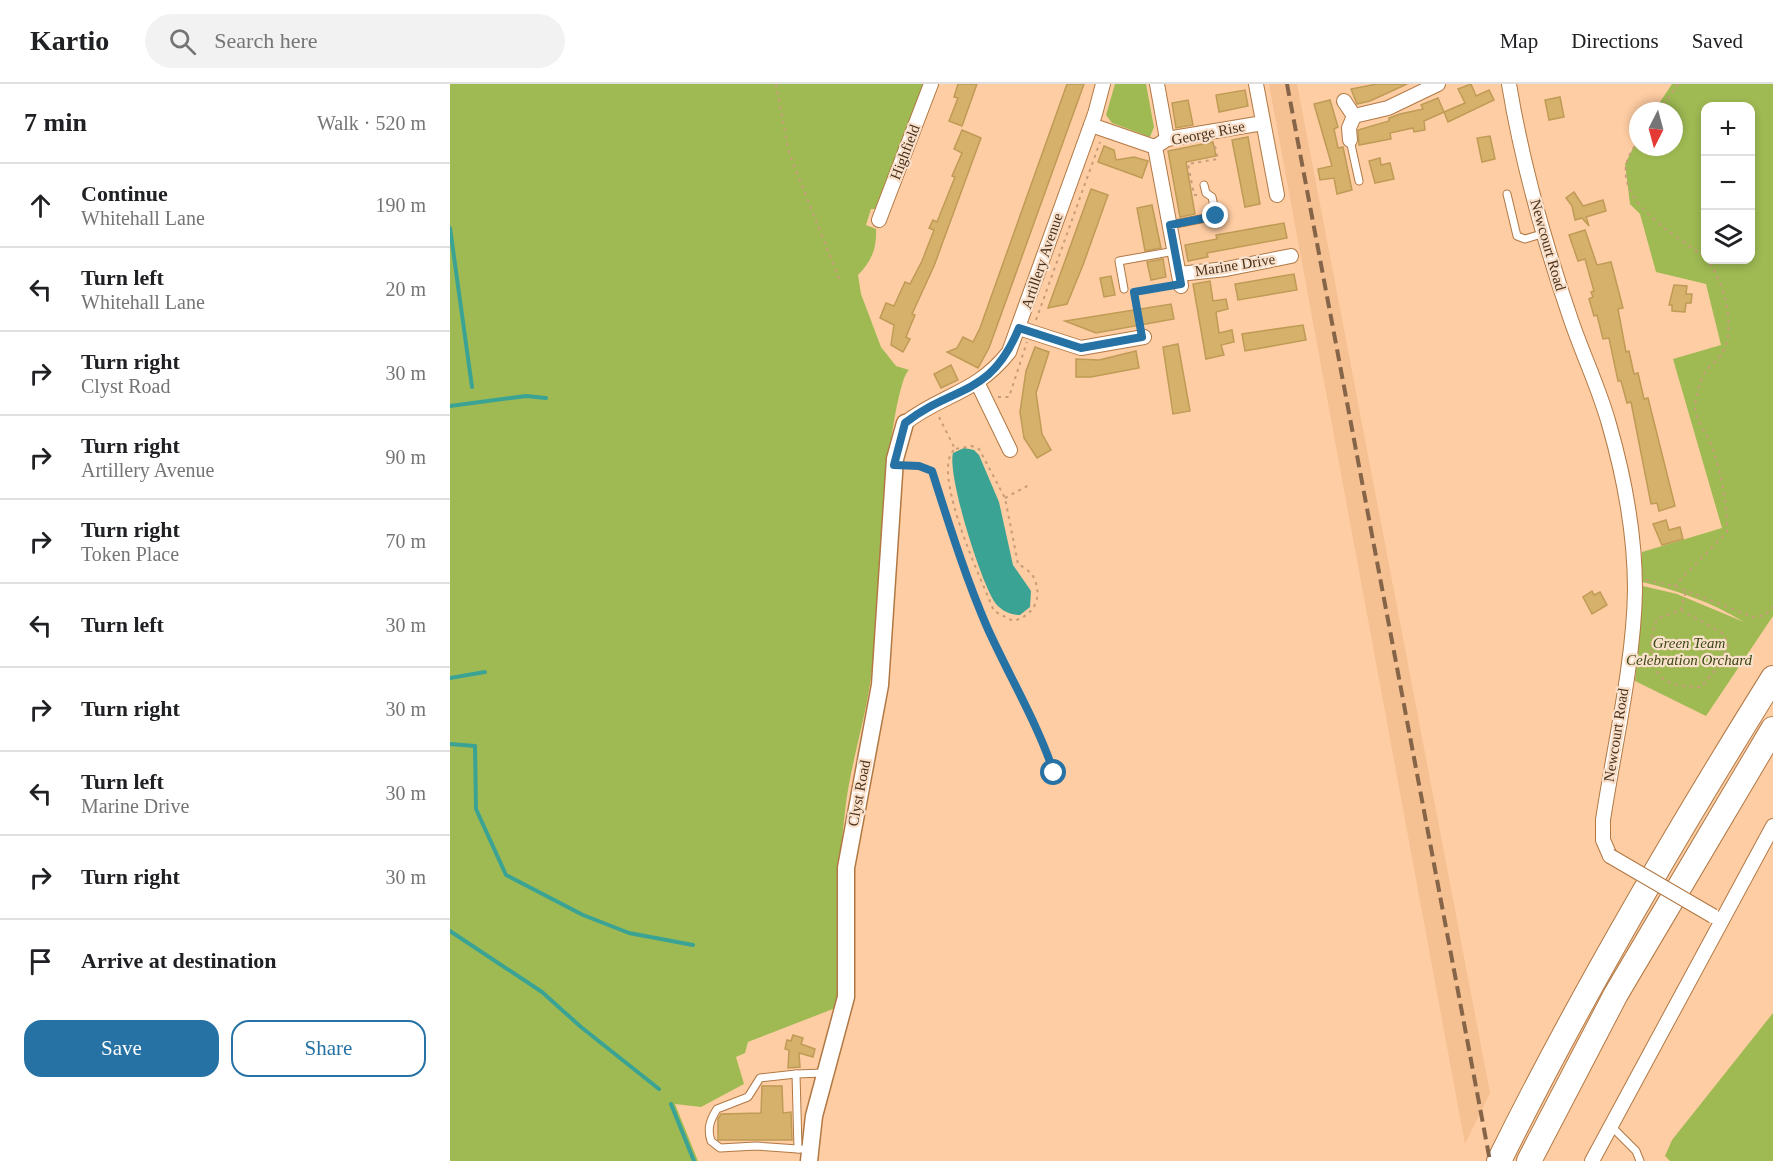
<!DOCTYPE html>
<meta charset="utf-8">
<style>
:root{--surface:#fff;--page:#f2f2f2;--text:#202124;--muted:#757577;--line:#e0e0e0;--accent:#2672a5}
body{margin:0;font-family:"Times New Roman",serif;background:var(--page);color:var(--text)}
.controls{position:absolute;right:18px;top:18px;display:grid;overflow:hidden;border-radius:12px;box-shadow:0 3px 9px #0003}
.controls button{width:54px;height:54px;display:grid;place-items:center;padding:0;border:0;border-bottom:2px solid var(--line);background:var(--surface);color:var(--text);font:30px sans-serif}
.compass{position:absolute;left:1179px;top:18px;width:54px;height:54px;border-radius:50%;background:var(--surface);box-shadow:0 3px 9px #0003;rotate:186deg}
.stop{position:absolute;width:18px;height:18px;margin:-14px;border:4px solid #2672a5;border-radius:50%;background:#fff}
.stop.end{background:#2672a5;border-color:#fff;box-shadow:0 2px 6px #0008}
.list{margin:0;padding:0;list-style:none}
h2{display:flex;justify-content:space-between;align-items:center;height:78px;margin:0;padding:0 24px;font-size:26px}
h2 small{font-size:20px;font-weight:400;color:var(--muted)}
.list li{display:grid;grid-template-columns:39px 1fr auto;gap:18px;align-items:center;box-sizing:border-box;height:84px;padding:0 24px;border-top:2px solid var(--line)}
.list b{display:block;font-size:22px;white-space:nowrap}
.list p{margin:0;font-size:20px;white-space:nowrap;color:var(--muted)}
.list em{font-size:20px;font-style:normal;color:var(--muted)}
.actions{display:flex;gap:12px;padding:18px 24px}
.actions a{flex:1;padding:14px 0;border:2px solid var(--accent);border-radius:18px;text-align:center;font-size:21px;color:var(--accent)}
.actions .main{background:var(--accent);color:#fff}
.icon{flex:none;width:33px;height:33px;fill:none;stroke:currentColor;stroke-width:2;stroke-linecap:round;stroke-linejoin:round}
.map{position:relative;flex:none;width:1323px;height:1077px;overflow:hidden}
header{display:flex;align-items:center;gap:36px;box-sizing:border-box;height:84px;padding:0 30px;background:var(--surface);border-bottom:2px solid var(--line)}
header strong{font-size:28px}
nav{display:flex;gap:33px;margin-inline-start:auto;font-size:21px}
.search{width:420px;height:54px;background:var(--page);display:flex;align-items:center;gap:15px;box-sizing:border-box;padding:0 21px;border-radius:33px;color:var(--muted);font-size:22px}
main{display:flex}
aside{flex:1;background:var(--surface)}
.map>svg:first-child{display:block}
</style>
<header>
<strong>Kartio</strong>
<div class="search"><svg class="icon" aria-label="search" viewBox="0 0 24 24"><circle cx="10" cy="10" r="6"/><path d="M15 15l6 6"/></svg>Search here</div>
<nav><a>Map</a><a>Directions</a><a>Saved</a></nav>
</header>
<main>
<aside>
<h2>7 min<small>Walk · 520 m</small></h2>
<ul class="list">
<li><svg class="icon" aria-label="ahead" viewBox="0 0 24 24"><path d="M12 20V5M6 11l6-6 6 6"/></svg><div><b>Continue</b><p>Whitehall Lane</p></div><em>190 m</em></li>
<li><svg class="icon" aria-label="left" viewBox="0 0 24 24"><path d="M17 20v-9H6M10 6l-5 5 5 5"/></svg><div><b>Turn left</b><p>Whitehall Lane</p></div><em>20 m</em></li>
<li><svg class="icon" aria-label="right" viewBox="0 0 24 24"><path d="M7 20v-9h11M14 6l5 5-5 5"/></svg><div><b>Turn right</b><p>Clyst Road</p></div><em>30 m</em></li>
<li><svg class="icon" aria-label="right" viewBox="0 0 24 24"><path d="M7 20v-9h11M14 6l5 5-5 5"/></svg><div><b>Turn right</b><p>Artillery Avenue</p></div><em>90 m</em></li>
<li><svg class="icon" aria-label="right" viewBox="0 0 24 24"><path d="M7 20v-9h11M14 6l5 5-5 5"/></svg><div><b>Turn right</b><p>Token Place</p></div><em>70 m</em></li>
<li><svg class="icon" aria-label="left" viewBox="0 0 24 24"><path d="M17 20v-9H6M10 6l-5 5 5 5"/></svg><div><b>Turn left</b></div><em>30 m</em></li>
<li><svg class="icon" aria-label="right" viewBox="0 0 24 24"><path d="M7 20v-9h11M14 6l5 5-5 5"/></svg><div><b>Turn right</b></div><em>30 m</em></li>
<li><svg class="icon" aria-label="left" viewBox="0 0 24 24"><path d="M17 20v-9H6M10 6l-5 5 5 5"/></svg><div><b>Turn left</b><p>Marine Drive</p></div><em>30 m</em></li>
<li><svg class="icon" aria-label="right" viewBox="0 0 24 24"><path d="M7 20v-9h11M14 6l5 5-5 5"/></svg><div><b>Turn right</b></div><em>30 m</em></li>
<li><svg class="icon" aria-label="arrive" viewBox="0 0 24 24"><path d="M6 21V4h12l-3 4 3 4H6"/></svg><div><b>Arrive at destination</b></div></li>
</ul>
<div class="actions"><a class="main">Save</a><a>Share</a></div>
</aside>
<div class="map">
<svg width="1323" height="1077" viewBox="0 0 1323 1077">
<rect width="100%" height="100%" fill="#fecda3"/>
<path fill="#f5c092" d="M819,0H847L1040,1009L1015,1060Z"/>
<g fill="#9fba53" fill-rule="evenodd">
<path d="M0,0H475L427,125H421L416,141L426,145C427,165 421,178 408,191L411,210L431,263L446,282L459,286C448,294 437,382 436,400C431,462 429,524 422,585C417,631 402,674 396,719C387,787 389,854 388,923L298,958L295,969L286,973L294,1000L251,1023L225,1020L248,1077H0Z"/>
<path d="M665,0H696L704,43L700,53L662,39L656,31Z"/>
<path d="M1222,0H1323V532L1256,632L1185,597L1193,502L1227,510L1294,538C1263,519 1227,506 1192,498V468L1272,444L1223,275L1271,261L1256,200L1206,188L1190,130L1180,120L1175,80L1188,54V63H1224V27H1204ZM1256,22H1300V176H1256Z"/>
<path d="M1323,929V1077H1220L1215,1072L1222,1056Z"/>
</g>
<path fill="#3ba394" d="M514,364L524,366L529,371L549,418L563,481L581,507L580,523L570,531C561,531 552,527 546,520C531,500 497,391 503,369Z"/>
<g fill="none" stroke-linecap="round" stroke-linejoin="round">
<g stroke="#3ba394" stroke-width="4">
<path d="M0,144L22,303"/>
<path d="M0,322L76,312L96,314"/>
<path d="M0,594L35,588"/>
<path d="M0,660L25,662L26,725L56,791L133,831L179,849L243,861"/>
<path d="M0,847L92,908L131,943L209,1005"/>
<path d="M221,1020L244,1077"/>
</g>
</g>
<g fill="#d6b16c" stroke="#bf9b56" stroke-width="1.5">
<path d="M508,0H527L512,42L499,37L508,14L504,13Z"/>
<path d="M617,0H634L539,264L528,284L497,268L507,264L513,253L523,258L530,244Z"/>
<path d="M927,0H957L920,17L907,20L901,5Z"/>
<path d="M1021,0L1026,12L1039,6L1044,16L998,38L994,28L1015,19L1008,5Z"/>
<path d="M795,6L798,22L769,28L766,11Z"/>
<path d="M1110,13L1114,33L1099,36L1095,16Z"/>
<path d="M988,14L994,28L974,37L975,46L964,48L963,44L940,49L941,55L909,61L908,46L939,37V34L950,30L973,25L971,21Z"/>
<path d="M738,16L743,41L726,44L722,19Z"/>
<path d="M880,16L888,43L884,45L888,64L893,63L902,106L887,110L884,94L870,96L868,85L882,82L864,20Z"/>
<path d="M512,46L531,54L484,182L462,230L465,231L456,253L460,255L453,268L441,261L444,241L430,234L436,219L444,222L455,198L460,200L472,177L484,146L479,144L483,136L487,138L505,93L502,92L512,69L504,65Z"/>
<path d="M1040,52L1045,75L1032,78L1027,54Z"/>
<path d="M798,53L810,120L795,123L782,56Z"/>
<path d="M763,58L766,72L736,78L745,130L730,133L718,67Z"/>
<path d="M654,62L664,66L666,76L684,73L698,77L692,94L648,78Z"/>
<path d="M930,74L931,81L940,79L944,95L925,99L919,77Z"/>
<path d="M641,105L658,111L633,181L617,220L598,224Z"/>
<path d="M1124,108L1133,122L1153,116L1156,127L1136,133L1139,142L1132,134L1125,136L1122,122L1116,114Z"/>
<path d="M702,121L711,164L695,167L687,124Z"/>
<path d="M834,139L837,154L757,169L758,173L738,177L735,161L767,155L766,151Z"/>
<path d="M1135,146L1147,181L1161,178L1173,224L1168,225L1176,268L1179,267L1184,290L1188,289L1194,315L1198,314L1225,422L1209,427L1207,419L1201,420L1181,318L1177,319L1171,297H1168L1159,254L1153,255L1147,231L1144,232L1139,215L1143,213L1141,208L1144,207L1135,175L1128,177L1119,151Z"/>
<path d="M713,175L716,193L701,196L697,178Z"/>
<path d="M844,190L847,206L788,216L785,200Z"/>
<path d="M661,192L665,211L654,213L650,194Z"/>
<path d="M760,197L763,217L776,215L778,225L766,228L769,249L782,246L784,258L771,261L774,271L756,275L743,200Z"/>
<path d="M1224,201L1237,202L1236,210H1242L1241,219H1236L1235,228L1222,227V221H1219Z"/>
<path d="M721,220L724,235L646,249L615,237Z"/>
<path d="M853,241L856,256L795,267L792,250Z"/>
<path d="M728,260L740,327L723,330L713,263Z"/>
<path d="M585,263L599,268L586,309L592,350L601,366L587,374L574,354L570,328L576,287Z"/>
<path d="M686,267L689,284L641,293H626V275L649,276Z"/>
<path d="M501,281L508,296L491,304L484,290Z"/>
<path d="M1216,436L1219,446L1230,443L1233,455L1212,461L1203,440Z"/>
<path d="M1142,507L1144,511L1150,508L1157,521L1142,530L1133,513Z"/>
<path d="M343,951L353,954L351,960L365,965L363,973L349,969L350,983L338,984L339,966L335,965L337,956L341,957Z"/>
<path d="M312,1002H332L333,1029L341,1028L342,1056H268V1035L271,1030L311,1029Z"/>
</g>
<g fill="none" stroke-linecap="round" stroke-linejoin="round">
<defs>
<g id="service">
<path d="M900,56L909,97"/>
<path d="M1057,110L1067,152L1075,155L1095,149"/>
<path d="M720,141L766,132L762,113L756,109L754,101"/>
<path d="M674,205L669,177L725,167"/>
<path d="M346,990L310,994L298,1013L267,1025C260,1036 257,1045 261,1057L270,1064L306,1062L348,1065"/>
<path d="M1161,1042L1186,1067L1190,1077"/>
<path d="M351,1065H348L346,990L374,989"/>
</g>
<g id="minor">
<path d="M707,0L717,55"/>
<path d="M806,0L827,111"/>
<path d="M1059,0C1072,79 1094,157 1120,233C1132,269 1149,304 1159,340C1174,392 1185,451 1185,506C1184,579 1164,663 1153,736V756L1160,772"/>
<path d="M894,17L904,32"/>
<path d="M904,32L938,24L988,0"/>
<path d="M641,41L705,63L731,202"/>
<path d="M900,56L899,44L904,32"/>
<path d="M705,63L717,55L813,39"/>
<path d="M429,136L481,0"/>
<path d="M729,190L776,185L841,172"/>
<path d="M569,244L631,264L694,253"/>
<path d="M528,300L560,366"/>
<path d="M455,339C492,310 526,310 559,268L645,30L653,0"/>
<path d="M1142,1077L1323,742"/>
</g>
<path id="tertiary" d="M359,1077L364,1032L396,913V784L430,601L445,375L455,339"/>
<g id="motorway">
<path d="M1049,1077C1131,911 1225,751 1323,594"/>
<path d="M1079,1077L1166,910L1323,645"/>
</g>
</defs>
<use href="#service" stroke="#b17844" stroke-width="9"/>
<use href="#minor" stroke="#b17844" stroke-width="16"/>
<use href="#tertiary" stroke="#b17844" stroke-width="19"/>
<use href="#motorway" stroke="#b17844" stroke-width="26"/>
<g stroke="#c69d79" stroke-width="2" stroke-dasharray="3 4.5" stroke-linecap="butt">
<path d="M326,0L339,69L390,197"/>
<path d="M1209,27L1228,0"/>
<path d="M1188,56C1184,64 1177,73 1176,82C1170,122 1230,154 1256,174"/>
<path d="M747,111H744L738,80L768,75L764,58"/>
<path d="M684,208L690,241"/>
<path d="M683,209L719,202"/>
<path d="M586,236L650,58"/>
<path d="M548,313H559L577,258"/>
<path d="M489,333L505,365C480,384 529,491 539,515L544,527L563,537C584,532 594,513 583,492C580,487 573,483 568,480L555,414L529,365L522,362L505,365"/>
<path d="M459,382L478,384L482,387C499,440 515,492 537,543C559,592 587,638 604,689"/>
<path d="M555,414L579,401"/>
<path d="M1196,496L1224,502L1303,533L1315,531L1323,523"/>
<path d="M1224,502L1277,448C1277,419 1272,391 1262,363C1258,350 1244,336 1245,321C1247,308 1250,294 1259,283C1263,279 1269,275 1272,270C1287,245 1274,196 1257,176"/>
<path d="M1231,526L1274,550L1278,561L1271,579L1251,603C1239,603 1219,602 1210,592C1198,577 1200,551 1207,535L1231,526L1236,507"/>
</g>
<use href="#service" stroke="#fff" stroke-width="7"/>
<use href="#minor" stroke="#fff" stroke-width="14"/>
<use href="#tertiary" stroke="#fff" stroke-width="16"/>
<use href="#motorway" stroke="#fff" stroke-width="24"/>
<path stroke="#856448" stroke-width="4" stroke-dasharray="12 6" stroke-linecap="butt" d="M837,0L1040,1077"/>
<defs>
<path id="minor-bridge" d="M1160,772L1263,832"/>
</defs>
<use href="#minor-bridge" stroke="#b17844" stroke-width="16" stroke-linecap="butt"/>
<use href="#minor-bridge" stroke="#fff" stroke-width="14"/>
</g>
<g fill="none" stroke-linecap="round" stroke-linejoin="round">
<path stroke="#2672a5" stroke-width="8" d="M604,689C587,638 559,592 537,543C515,492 499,440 482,387L469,382L444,381L455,339C505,300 540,314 569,244L631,264L692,253L684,208L731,200L720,141L766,132"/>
</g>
<g text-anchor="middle" stroke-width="4.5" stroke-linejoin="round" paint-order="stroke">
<g font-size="15" fill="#4a321c" stroke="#f9e0cb">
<text transform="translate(758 49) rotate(-11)" y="5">George Rise</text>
<text transform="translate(455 68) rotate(-69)" y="5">Highfield</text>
<text transform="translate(1098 161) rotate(74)" y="5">Newcourt Road</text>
<text transform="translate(592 177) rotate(-71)" y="5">Artillery Avenue</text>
<text transform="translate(785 181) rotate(-9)" y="5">Marine Drive</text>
<text transform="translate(1166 651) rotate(-81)" y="5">Newcourt Road</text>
<text transform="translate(409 709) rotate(-79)" y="5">Clyst Road</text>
</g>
<g font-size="15" font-style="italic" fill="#3b4814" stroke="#f9e0cb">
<text x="1239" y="564">Green Team<tspan x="1239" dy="17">Celebration Orchard</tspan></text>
</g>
</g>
</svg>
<div class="controls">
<button>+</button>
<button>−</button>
<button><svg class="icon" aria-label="layers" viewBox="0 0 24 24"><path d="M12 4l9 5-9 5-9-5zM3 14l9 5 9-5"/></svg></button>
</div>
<svg class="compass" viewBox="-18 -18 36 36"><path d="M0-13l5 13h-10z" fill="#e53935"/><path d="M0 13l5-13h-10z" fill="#757577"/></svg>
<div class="stop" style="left:604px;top:689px"></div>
<div class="stop end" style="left:766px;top:132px"></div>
</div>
</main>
